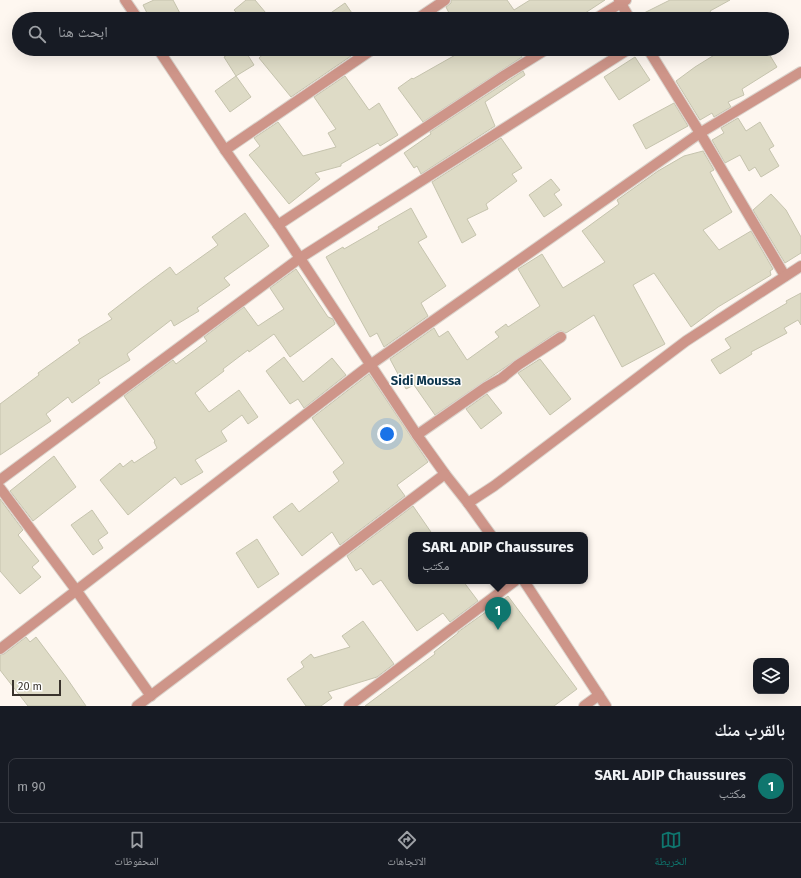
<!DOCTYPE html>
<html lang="ar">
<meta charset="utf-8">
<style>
:root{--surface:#171b24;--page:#20242c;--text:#f1f3f6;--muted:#9ea1a6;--line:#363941;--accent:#0f766e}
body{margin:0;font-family:"Fira Sans","Noto Naskh Arabic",sans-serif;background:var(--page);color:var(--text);direction:rtl}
.controls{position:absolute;right:12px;bottom:12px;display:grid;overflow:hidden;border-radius:8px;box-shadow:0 4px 16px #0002}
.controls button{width:36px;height:36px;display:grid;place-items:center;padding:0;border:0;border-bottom:1px solid var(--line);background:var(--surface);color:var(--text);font:20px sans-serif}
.scale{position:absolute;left:12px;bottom:10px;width:49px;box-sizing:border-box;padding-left:4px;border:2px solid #39332c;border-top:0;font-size:11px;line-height:14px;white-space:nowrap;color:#39332c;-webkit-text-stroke:3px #fff;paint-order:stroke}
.you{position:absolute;left:387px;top:434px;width:14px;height:14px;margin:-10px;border:3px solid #fff;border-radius:50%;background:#1a73e8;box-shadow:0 0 0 6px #1a73e833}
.badge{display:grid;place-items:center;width:26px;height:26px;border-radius:50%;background:var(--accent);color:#fff;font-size:13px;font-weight:700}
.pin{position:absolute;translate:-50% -33px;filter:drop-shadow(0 1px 2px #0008)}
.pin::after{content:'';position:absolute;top:21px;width:14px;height:12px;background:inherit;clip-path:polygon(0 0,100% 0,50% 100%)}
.popup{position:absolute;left:408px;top:532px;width:180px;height:52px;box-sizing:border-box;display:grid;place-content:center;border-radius:8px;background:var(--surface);filter:drop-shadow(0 1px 3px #0005);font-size:13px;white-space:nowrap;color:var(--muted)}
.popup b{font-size:15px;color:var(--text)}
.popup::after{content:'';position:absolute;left:50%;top:100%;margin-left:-8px;border:8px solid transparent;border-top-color:var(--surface)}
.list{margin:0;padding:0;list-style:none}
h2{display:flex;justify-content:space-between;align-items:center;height:52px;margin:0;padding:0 16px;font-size:17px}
h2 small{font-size:13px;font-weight:400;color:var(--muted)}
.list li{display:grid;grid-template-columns:26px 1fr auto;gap:12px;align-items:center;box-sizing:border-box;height:56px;margin:0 8px 8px;padding:0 8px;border:1px solid var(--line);border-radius:8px}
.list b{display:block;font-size:15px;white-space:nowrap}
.list p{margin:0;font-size:13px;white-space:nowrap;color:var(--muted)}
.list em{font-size:13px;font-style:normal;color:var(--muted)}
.icon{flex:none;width:22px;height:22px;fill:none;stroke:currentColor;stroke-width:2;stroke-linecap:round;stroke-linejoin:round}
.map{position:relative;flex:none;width:801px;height:706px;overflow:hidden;direction:ltr}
.search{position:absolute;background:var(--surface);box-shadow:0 4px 16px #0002;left:12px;right:12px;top:12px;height:44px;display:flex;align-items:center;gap:10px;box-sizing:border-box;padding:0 14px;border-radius:22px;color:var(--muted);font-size:15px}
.sheet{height:116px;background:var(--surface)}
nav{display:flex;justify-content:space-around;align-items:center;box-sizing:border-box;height:56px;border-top:1px solid var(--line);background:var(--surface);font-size:11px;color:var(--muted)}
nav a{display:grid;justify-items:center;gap:2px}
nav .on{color:var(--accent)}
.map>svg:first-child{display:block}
</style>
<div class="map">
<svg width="801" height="706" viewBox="0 0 801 706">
<rect width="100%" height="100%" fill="#fef7f0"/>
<g fill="#dedbc6" stroke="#c6c4ae">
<path d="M154,0H173L183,19H150L143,5Z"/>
<path d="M246,0H255L271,19H242L234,10Z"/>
<path d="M451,0H507L514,10L530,0H605L576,19H452L446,7L451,3Z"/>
<path d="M670,0H730L710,11L715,19H636V17Z"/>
<path d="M345,3L356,19H322Z"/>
<path d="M237,49H244L254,65L236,76L251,97L230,112L215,91L236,76L224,57Z"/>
<path d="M269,49H347L351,56L291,97L259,58Z"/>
<path d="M466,49H519L522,57L423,122L398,88L412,78L413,79Z"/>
<path d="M724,49H766L777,67L742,89L744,95L728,102L731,107L714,117L712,113L700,120L676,81L695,67Z"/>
<path d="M635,57L650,80L619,100L604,77Z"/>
<path d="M523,71L525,75L485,102L495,126L421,174L417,166L414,168L404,153L431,134L430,132Z"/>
<path d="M345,76L369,110L379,103L398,135L380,146L378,143L341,164V166L315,173L320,179L289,204L249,155L260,146L254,138L278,122L303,156L336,147L328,133L336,129L314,97Z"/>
<path d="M674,103L688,126L646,149L633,125Z"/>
<path d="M738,118L746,131L760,122L774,146L769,149L779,166L761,177L755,167L749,171L740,155L725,163L712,140L724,133L721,128Z"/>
<path d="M501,138L522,168L512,174L517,181L486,204L488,209L467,219L476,235L462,243L432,182Z"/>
<path d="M703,151L714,170L710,172L732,212L703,230L719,250L751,231L773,269L770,271L771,275L718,307L691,327L654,273L633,285L665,344L622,367L594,315L566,333L561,331L557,332L435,415L414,385L406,389L390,359L434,328L439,337L448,331L467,360L499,337L495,332L506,324L508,327L540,306L518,269L542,254L563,288L605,262L582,231L619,204L617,200L658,171L684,156Z"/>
<path d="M551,179L560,190L554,194L562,205L544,217L529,195Z"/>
<path d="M771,194L786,210L801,237V253L785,263L753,210Z"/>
<path d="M411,208L427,237L418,242L446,286L421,303L428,316L384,347L377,333L370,337L326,257L343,247L344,249L379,229L378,227Z"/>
<path d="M245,213L269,246L224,278L230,285L197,308L199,311L174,326L171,320L127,354L130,360L98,380L100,383L72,403L68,397L46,414L51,421L0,455V404L39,375L38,373L80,343L78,340L112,319L108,314L143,287L170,267L176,275L218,245L212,237Z"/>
<path d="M296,269L328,317L333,319L335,324L290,357L274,334L249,352L248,350L223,369L224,371L195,393L209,412L239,390L258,417L248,424L242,415L221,431L227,441L195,460L203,472L181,485L175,477L128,515L100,480L120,463L123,467L132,460L134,463L157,448L154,442L155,441L124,396L173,360L176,364L207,341L204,337L244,307L258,326L284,309L270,288Z"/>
<path d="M801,293V325L798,320L784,328L787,333L751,352L752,354L720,374L711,360L731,348L725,339L787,303L786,301Z"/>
<path d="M284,357L303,382L332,358L346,375L304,408L298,399L290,404L266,371Z"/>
<path d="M540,359L571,399L550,415L518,373Z"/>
<path d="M369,374L428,462L397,485L405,496L340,545L332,532L302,556L273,517L292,503L299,512L339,481L333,472L344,463L312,418Z"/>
<path d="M487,394L502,413L481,429L466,409Z"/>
<path d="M54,456L76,487L33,521L10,491Z"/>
<path d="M0,499L23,530L18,535L39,561L32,567L41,577L20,594L0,571Z"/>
<path d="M413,506L433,535H411V581H463L478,601L450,622L443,613L417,631L381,580L373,585L361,568L356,571L347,556Z"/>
<path d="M92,510L108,533L98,540L103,548L93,555L71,525Z"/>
<path d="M257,539L279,574L258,588L236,553Z"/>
<path d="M508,596L577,689L554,706H365L435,654L434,652L458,633V632Z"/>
<path d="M363,621L394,664L377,677L328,692L332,698L321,706H306L287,679L304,667L301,662L311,654L314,658L350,647L342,636Z"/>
<path d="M26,637L30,642L36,637L66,677L86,706H28L0,670V655L4,654Z"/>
</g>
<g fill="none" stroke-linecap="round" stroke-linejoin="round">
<defs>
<g id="street">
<path d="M125,0L138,19"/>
<path d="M619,0L630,19"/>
<path d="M417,19L445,0"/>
<path d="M595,19L626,0"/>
<path d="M158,49L225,150L278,225L417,435L445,474L468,503L491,535"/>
<path d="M648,49L700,133L785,276"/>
<path d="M225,150L373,49"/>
<path d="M278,225L505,75L547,49"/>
<path d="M417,435L486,387L502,378L518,365L561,337"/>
<path d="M0,480L300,258L629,49"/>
<path d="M0,488L76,590L151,696"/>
<path d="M468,503L494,486L686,341L801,266"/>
<path d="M524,581L606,706"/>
<path d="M0,649L370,365L700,133L801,72"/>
<path d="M137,706L445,474"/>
<path d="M349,706L515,581"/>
<path d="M584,706L599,695"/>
</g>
</defs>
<use href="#street" stroke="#dbd4cd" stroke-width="12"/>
<use href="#street" stroke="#ce9589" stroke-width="10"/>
</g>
<g text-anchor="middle" stroke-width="3" stroke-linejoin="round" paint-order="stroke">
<g font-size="13" font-weight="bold" fill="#0e364d" stroke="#fff">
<text x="426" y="385">Sidi Moussa</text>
</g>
</g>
</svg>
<div class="controls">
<button><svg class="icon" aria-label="layers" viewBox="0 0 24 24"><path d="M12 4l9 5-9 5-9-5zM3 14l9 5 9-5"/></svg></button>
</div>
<div class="scale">20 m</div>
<div class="you"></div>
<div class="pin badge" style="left:498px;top:630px">1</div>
<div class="popup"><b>SARL ADIP Chaussures</b>مكتب</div>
<div class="search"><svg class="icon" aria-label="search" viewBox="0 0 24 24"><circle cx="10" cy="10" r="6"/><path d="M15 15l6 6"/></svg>ابحث هنا</div>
</div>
<section class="sheet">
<h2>بالقرب منك<small></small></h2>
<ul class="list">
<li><span class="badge">1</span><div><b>SARL ADIP Chaussures</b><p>مكتب</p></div><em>90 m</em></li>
</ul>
</section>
<nav>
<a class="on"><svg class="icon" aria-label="map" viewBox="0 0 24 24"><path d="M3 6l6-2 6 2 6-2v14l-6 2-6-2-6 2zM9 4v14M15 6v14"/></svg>الخريطة</a>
<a><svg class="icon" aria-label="directions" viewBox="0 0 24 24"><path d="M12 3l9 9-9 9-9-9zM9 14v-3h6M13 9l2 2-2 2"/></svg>الاتجاهات</a>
<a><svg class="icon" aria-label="saved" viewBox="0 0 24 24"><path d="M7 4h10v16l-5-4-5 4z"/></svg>المحفوظات</a>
</nav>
